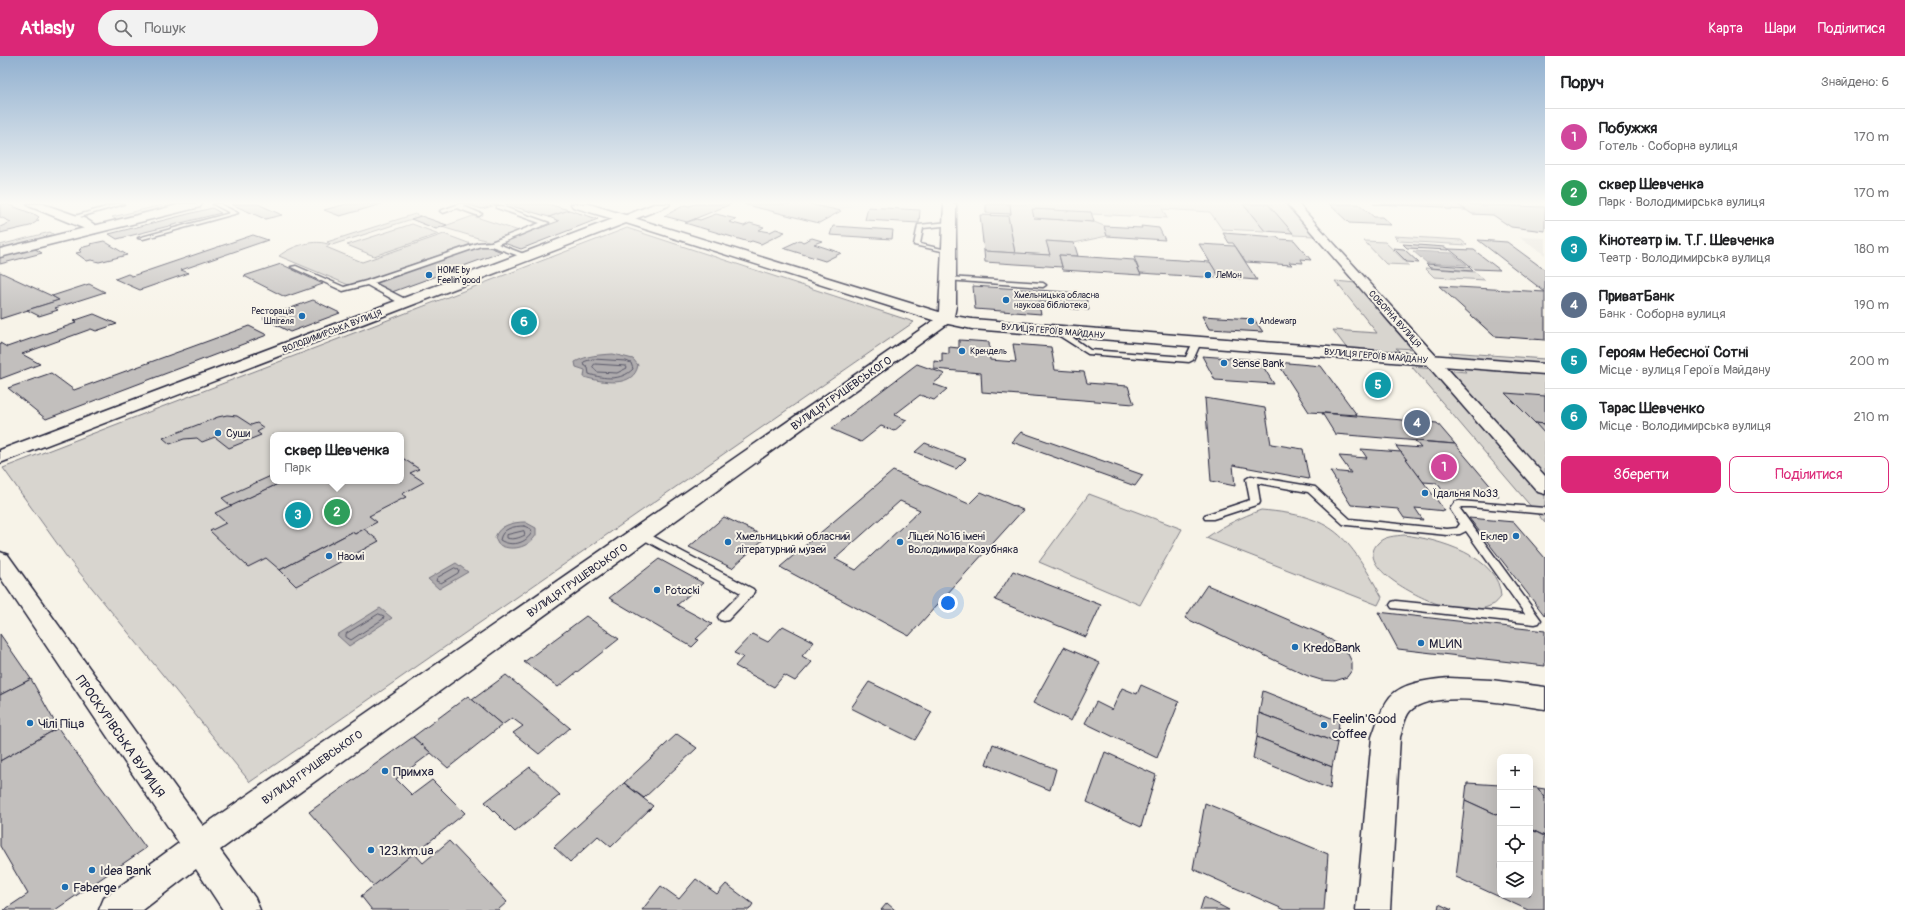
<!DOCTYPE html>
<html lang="uk">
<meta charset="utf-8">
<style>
:root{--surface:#fff;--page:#f2f2f2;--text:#202124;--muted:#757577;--line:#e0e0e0;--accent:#db2777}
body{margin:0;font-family:Pangolin,sans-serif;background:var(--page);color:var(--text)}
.controls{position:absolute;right:12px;bottom:12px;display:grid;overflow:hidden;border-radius:8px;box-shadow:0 4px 16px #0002}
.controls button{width:36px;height:36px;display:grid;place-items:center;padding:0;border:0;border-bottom:1px solid var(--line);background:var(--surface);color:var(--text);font:20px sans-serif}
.you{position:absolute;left:948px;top:547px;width:14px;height:14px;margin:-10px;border:3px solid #fff;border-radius:50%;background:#1a73e8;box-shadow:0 0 0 6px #1a73e833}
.badge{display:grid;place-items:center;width:26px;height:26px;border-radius:50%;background:var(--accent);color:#fff;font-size:13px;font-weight:700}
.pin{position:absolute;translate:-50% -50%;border:2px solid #fff;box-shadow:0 1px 4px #0006}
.popup{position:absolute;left:270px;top:376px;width:134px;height:52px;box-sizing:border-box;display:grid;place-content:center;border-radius:8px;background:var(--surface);filter:drop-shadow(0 1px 3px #0005);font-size:13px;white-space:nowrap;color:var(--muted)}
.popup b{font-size:15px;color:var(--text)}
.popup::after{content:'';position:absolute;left:50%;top:100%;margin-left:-8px;border:8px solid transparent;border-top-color:var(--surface)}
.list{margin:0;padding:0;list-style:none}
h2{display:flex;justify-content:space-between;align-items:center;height:52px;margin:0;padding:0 16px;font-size:17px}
h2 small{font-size:13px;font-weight:400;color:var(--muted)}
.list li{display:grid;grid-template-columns:26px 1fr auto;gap:12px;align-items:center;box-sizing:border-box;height:56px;padding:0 16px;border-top:1px solid var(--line)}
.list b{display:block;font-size:15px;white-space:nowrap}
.list p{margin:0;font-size:13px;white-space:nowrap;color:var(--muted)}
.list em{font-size:13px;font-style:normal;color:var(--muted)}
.actions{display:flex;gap:8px;padding:12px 16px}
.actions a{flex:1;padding:9px 0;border:1px solid var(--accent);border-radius:8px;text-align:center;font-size:14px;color:var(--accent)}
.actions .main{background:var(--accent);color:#fff}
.icon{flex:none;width:22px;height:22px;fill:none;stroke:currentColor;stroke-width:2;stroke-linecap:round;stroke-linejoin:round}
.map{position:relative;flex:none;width:1545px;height:854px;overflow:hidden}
header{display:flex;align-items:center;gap:24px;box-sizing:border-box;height:56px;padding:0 20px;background:var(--accent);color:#fff}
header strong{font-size:19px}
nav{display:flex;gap:22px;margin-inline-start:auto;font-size:14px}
.search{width:280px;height:36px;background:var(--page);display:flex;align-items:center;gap:10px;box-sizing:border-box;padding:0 14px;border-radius:22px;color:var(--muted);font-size:15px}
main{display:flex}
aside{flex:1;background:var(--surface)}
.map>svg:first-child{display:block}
</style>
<header>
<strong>Atlasly</strong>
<div class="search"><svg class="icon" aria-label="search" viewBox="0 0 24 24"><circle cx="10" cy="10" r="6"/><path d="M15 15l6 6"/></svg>Пошук</div>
<nav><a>Карта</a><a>Шари</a><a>Поділитися</a></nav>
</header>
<main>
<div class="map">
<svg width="1545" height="854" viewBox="0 0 1545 854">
<rect width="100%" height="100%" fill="#f7f3e8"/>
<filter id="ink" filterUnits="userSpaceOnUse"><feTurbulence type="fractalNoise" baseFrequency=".025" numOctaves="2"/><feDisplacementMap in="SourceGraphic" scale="8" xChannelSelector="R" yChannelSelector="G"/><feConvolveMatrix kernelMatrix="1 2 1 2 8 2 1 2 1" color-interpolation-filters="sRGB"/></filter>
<g filter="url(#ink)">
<g fill="#e7e3db">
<path d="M810,148H857L841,155Z"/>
<path d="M1520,181L1545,182V199Z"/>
</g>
<g fill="#d8d5cf" stroke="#7d7c85" fill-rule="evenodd">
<path d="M166,148H186L118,165L112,161Z"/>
<path d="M1010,148H1243L1265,175L1222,173L1210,156L1162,153L1167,162L1092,158L1091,156L1033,153L1034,162L1094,166L1104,170L1107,180L1074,187L1047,185L1050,199L1015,197L1008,160L1011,158Z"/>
<path d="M1268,148H1286L1314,180L1294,179Z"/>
<path d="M415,158L421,160L332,189L327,186Z"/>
<path d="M473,160L519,175L491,186L442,171Z"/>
<path d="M412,168L439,178L374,200L347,189Z"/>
<path d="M627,172L914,266L250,726L66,500L3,412ZM273,379H401V425H273Z"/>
<path d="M50,176L56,180L0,194V189Z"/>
<path d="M444,178L471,188L351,230L279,200C291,190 316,182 330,189L326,191L362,206Z"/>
<path d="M1394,180L1461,184L1467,189L1399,185Z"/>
<path d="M1364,185L1385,186L1409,209L1386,208Z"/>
<path d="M1425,212L1475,216L1485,224L1434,221Z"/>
<path d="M1335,225L1356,227L1414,293L1396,292L1401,297L1348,294L1333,274L1377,277Z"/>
<path d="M1449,296L1545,303V467L1412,311L1466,316Z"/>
<path d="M1089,438L1182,473L1140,549L1039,506Z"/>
<path d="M1261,454C1335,460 1347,479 1382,541L1378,549L1206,482C1223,470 1241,461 1261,454Z"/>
<path d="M1404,479C1437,483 1500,500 1501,541C1498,544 1496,548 1492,549C1476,557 1454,554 1438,548C1422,543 1354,511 1378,487C1384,480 1396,480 1404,479Z"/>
</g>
<g fill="#aeabad" stroke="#76747f">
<path d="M1413,195L1452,197L1467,209L1427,207Z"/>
<path d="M613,298L633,303L638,309C634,333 601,326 584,321L585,314L576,311L575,306C588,299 599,299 613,298Z"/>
<path d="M525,466L536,472V479C529,492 510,496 498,488L495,482C498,469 514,466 525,466Z"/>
<path d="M456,507L468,516L439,533L428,523Z"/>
<path d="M380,552L392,562L349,590L337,579Z"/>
</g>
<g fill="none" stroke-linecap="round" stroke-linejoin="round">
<g stroke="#5a5969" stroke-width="1">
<path d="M593,303L626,305L631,307L633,313C621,325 604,323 589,318L588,312L583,308L584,306Z"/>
<path d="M595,308L626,310L627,312L617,317L597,316L593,311Z"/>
<path d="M524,470L531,473L532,476C526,488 511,491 500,484C502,472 514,470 524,470Z"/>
<path d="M524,475L525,479C519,482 513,484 507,482V479Z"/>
<path d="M455,512L459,514L458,517L441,527L436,525L437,522Z"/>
<path d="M379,558L384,560L383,563L351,584L346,581V578Z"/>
</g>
</g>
<g fill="#c2bfbd" stroke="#22223b" fill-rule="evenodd">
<path d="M0,148H7L36,159L39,161L36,164H39L30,170L0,177V171L11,166L0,161Z"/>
<path d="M231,148H258L282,159L265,163Z"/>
<path d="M346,148H382L340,160L324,154Z"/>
<path d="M466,148H499L482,153Z"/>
<path d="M505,148H548L569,154L549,161Z"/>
<path d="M695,148H731L687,166L664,160L685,149L689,150Z"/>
<path d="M743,148H810L841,155L819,167Z"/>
<path d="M986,148H1010L1011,158L986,157Z"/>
<path d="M1243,148H1268L1293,177L1265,175Z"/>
<path d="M1329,148H1359L1374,161H1382L1391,169L1349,167Z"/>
<path d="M1373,148H1457L1466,154L1446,153L1444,151Z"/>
<path d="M1457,148L1545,151V175L1511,171L1493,159L1472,158Z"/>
<path d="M868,151L920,154L919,167L865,164Z"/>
<path d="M212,152L221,157L117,183L109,178Z"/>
<path d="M1032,153L1091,156L1094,166L1034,162Z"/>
<path d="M569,154L598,163L521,193L501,186L559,165L549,161Z"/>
<path d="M716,158L736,163L729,166L744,170L750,167L764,171L759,174L770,176L776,173L785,176L761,188L752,185L749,186L685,167L696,163L700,164Z"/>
<path d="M980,159L1008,160L1015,197L984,195Z"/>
<path d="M421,160L447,169L436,173L411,163Z"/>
<path d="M833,170L893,174L892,183L830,179Z"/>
<path d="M1104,170L1142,172L1141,170L1159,172L1165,184L1107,180Z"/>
<path d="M1223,177L1277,181L1279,183L1294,184L1311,204L1301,203L1303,207L1289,206L1292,209L1246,206L1233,187H1229Z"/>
<path d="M253,179L268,184L181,214L189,217L140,234L115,223L128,218L132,220Z"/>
<path d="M812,182L822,185L814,188L841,197L825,205L783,192L800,184L803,186Z"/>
<path d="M1478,184L1507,186L1545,214V236Z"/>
<path d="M104,185L127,199L99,206L91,204L87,205L76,197L81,196L79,194L82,193L80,192L92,189L90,188Z"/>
<path d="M1046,185L1074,187L1078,200L1059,199L1062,211L985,206L984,195L1050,199Z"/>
<path d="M1199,188L1235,190L1257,224L1219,221Z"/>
<path d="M1403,188L1445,191L1449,194L1407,192Z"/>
<path d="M484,189L502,196L392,236L376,227Z"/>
<path d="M32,191L42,197L0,208V199Z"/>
<path d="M1393,192L1404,193L1419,207L1407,206Z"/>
<path d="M1449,193L1474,194L1500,214L1474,213Z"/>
<path d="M1059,199L1134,204L1141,219L1063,214Z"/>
<path d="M1134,201L1210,206L1220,222L1140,217Z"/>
<path d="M281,208L323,228L285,241L244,220Z"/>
<path d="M1426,208L1469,211L1473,215L1430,212Z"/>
<path d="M0,216L52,240L59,244L0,263Z"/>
<path d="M89,228L105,236L55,252L58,254L39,260L27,254L59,244L52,240Z"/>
<path d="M973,230L1085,237L1089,254L1052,251L1051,247L1038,246L1041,258L975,253Z"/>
<path d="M1439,230L1545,236V284L1494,280Z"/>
<path d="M313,244L340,257L290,276L263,262Z"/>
<path d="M94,258L117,268L96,275L91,273L22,298L40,308L0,323V287L7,291L76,267L73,265Z"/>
<path d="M1202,260L1254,263L1263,276L1209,273Z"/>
<path d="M249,270L267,279L46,363L8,332L51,317L74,334Z"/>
<path d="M959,284L989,286L990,304L1016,306L1013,288L1051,291L1055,314L1084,316L1087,327L1128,330L1134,348L982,336L981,317L934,313V305L942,306V297L949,298V291L959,292Z"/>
<path d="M1202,300L1259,304L1274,328L1215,324Z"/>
<path d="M1277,306L1321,310L1357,359L1309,356Z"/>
<path d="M917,308L945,318L933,328L947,333L934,344L920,339L894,359L907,364L894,375L881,370L861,386L831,373Z"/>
<path d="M1505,337L1545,340V368L1535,367Z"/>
<path d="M1205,342L1265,352L1271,388L1303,393L1309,423L1233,409L1235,430L1211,425Z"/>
<path d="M1322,357L1437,367L1455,388L1335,378Z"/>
<path d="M227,359L237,360L251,369L257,367L264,372L257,376L261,379L229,392L215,381L202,386L197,382L184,383L170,388L163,382L218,361Z"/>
<path d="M1535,367L1545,368V378Z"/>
<path d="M1021,376L1143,419L1135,430L1012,386Z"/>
<path d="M1415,385L1455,388L1499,440L1443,435L1437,427L1423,426L1396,390L1421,392Z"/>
<path d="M925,387L966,403L956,413L915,396Z"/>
<path d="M1361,393L1401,396L1445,455L1415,452L1423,464L1404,462L1398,453L1351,449L1330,415L1351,417L1339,400L1367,402Z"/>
<path d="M401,401L419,413L410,417L424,426L402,438L406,441L369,460L377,466L355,478L352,476L280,514L266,502L248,511L210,475L226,467L215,457L284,425H401Z"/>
<path d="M893,415L969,448L981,436L1023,454L909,580L780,511ZM900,445L920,454L856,514L835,503Z"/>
<path d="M273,419V425H284L231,450L222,442Z"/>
<path d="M724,461L766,481L732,512L689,491Z"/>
<path d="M1469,462L1514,466L1545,502V560Z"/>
<path d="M364,473L379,485L296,530L280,514L352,476L355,478Z"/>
<path d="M659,503L703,527L677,549L712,568L696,583L699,584L692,591L609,542Z"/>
<path d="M1013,515L1101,549L1086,581L995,544Z"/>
<path d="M1207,529L1324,579L1340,590L1348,598L1352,606V614L1347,621L1335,625L1321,624L1308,620L1185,562Z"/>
<path d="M1378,556L1545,575V610L1398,593Z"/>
<path d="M586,560L619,583L558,631L524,606Z"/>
<path d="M783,570L814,586L802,600L812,606L795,625L784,619L774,631L735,610L743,601L734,597L752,578L768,586Z"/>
<path d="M0,578L31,623L0,639Z"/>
<path d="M1064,591L1100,607L1071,665L1033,647Z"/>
<path d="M506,619L570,672L539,698L513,677L523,670L512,662L502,669L472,644Z"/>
<path d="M31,623L58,672L0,705V639Z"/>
<path d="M869,626L932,656L915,684L851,652Z"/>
<path d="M1141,629L1179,646L1157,702L1085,667L1096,646L1112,654L1122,632L1137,638Z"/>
<path d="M1263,635L1339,665L1337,687L1259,657Z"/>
<path d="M468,640L502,669L448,712L413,681Z"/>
<path d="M1259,657L1337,687L1332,711L1257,681Z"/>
<path d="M58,672L146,792L55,854H4L28,838L0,790V705Z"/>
<path d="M677,678L697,692L644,742L624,727Z"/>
<path d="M413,681L431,697L396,723L412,739L432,724L465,757L374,830L309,756Z"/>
<path d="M1257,681L1332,711L1330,733L1253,702Z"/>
<path d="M993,688L1056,713L1050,734L986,708Z"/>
<path d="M1105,696L1156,719L1141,771L1087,746Z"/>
<path d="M530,711L560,739L515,776L485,746Z"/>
<path d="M624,727L653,750L611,791L598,780L570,806L554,791Z"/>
<path d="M1467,727L1500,729V760L1465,744Z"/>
<path d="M1530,731L1538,732L1545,743V780L1530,773Z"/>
<path d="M1538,732L1545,733V743Z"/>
<path d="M1465,744L1500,760V839H1530V773L1544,780V854H1528L1456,821Z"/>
<path d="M1205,747L1328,798L1324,854H1285L1193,813Z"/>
<path d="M449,785L507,846L498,854H372L361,840L414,797L423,807Z"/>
<path d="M696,823L717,838L726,828L753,848L749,854H642L661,830L679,843Z"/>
<path d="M1204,841L1229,854H1200Z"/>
<path d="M887,847L895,854H881Z"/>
<path d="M1439,848L1452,854H1438Z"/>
</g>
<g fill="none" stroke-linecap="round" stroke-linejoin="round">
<defs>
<g id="lane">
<path d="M116,148H124L73,163L68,162Z"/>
<path d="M213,148H220L238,157L143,183L138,182L230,157Z"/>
<path d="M459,148H467L463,150L482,158L479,160L457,152L443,157L440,155Z"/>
<path d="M497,150H501L549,167L498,188L529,200V202H525L491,190H481L374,227L409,245V249H403L367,229L343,235L291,211L296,210L344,231L366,225L478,187L491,186L540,167L497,152Z"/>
<path d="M950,166L953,168L952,169L923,172L920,188L951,195V197L914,189L918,169Z"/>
<path d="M948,221L1043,227L1046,229L1043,231L946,224L945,223Z"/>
<path d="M1055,273H1061L1090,294L1186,301L1194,284H1197L1201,286L1193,304L1189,306L1088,298L1055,277Z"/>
<path d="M1251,420L1315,431L1350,463L1447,473L1457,472L1460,468L1450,453L1455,446L1459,445L1545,452V458L1470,451H1462L1460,453L1541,564L1539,567L1535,568L1392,552L1390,549L1392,546L1396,545L1525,558L1466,475L1460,478L1447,479L1347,469L1343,468L1308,436L1257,427L1260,446L1259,448L1213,463H1205L1204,461L1205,459L1250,444L1246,423Z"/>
<path d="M641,474L753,533L755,536L728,564L724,565L720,564L718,561L720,558L741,537L637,480L636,478Z"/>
</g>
<g id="street">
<path d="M27,148H43L86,163L101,173L95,177L29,150Z"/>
<path d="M654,148H670L668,150L632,164L628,166L622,162L624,160Z"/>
<path d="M1287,148H1298L1545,420V438L1538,436Z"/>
<path d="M945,259L950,260L952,263L950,266L220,794L255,842L260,854H223L196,813L143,854H99L104,842L179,787L0,521V496L8,499L203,770L940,260Z"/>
<path d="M1449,622L1491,624L1545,631V653C1515,649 1432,632 1410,655C1404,662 1403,673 1400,681L1390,854H1356L1372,681C1377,668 1381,652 1390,641C1403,626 1430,624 1449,622Z"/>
</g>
<g id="secondary">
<path d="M182,148H202L200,151L0,201V193Z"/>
<path d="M571,148H589L625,159H633L634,162L939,256L944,148H956V250L954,260L972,263L1545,308V318L972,273L939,266L626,167L0,407V394L613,163L573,151Z"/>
</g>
</defs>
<use href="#lane" stroke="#22223b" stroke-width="3"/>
<use href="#street" stroke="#22223b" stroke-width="3"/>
<use href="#secondary" stroke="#22223b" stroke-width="3"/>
<use href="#lane" fill="#f7f3e8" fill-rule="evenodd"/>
<use href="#street" fill="#f7f3e8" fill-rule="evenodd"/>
<use href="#secondary" fill="#f7f3e8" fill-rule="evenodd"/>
</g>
</g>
<linearGradient id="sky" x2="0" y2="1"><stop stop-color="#91b0d0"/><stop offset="0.55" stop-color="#fbfaf5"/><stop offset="1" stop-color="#fbfaf5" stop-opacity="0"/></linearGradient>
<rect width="1545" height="267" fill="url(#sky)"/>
<g fill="#1f6fb2" stroke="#f7f3e8" stroke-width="1.5">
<circle cx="429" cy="219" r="4"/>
<circle cx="1208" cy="219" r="4"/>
<circle cx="1006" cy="244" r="4"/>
<circle cx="302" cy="260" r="4"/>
<circle cx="1251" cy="265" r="4"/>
<circle cx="962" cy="295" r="4"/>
<circle cx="1224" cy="307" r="4"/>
<circle cx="218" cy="377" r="4"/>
<circle cx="1425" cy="437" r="4"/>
<circle cx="1516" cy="480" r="4"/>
<circle cx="728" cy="486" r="4"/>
<circle cx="900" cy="486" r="4"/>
<circle cx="329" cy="500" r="4"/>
<circle cx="657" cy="534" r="4"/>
<circle cx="1421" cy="587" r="4"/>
<circle cx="1295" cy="591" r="4"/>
<circle cx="30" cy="667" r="4"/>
<circle cx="1324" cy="669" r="4"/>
<circle cx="385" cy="715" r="4"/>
<circle cx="371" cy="794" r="4"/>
<circle cx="92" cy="814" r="4"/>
<circle cx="65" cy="831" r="4"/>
</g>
<g text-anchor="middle" stroke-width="4" stroke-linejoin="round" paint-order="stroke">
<g font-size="9" fill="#22223b" stroke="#f7f3e8" text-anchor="start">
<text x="437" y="217">HOME by<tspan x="437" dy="10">Feelin’good</tspan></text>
<text x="1216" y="222">ЛеМон</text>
<text x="1014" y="242">Хмельницька обласна<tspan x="1014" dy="10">наукова бібліотека</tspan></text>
<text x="294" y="258" text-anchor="end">Ресторація<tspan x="294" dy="10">Шпігеля</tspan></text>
<text x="1259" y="268">Andewarp</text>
<text x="970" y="298">Крендель</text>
</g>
<g font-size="9" fill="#22223b" stroke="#f7f3e8">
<text transform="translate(1395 263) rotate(48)" y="3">СОБОРНА ВУЛИЦЯ</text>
<text transform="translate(332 275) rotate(-21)" y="3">ВОЛОДИМИРСЬКА ВУЛИЦЯ</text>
<text transform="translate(1053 275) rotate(5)" y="3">ВУЛИЦЯ ГЕРОЇВ МАЙДАНУ</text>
<text transform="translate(1376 300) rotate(5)" y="3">ВУЛИЦЯ ГЕРОЇВ МАЙДАНУ</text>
</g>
<g font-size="11" fill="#22223b" stroke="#f7f3e8" text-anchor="start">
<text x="1232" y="311">Sense Bank</text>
<text x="226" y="381">Суши</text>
<text x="1433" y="441">Їдальня №33</text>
<text x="736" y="484">Хмельницький обласний<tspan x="736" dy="13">літературний музей</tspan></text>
<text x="908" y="484">Ліцей №16 імені<tspan x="908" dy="13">Володимира Козубняка</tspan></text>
<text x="1508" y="484" text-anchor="end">Еклер</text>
<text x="337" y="504">Наомі</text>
<text x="665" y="538">Potocki</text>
</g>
<g font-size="11" fill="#22223b" stroke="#f7f3e8">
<text transform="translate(841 337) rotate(-35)" y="4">ВУЛИЦЯ ГРУШЕВСЬКОГО</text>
<text transform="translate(577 524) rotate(-35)" y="4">ВУЛИЦЯ ГРУШЕВСЬКОГО</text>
<text transform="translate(312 711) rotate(-35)" y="4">ВУЛИЦЯ ГРУШЕВСЬКОГО</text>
</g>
<g font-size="13" fill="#22223b" stroke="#f7f3e8" text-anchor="start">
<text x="1429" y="592">MLИN</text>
<text x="1303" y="596">KredoBank</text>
<text x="1332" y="667">Feelin'Good<tspan x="1332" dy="15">coffee</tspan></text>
<text x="38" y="672">Чілі Піца</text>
<text x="393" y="720">Примха</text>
<text x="379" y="799">123.km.ua</text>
<text x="100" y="819">Idea Bank</text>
<text x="73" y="836">Faberge</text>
</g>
<g font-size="13" fill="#22223b" stroke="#f7f3e8">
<text transform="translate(121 680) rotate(55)" y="5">ПРОСКУРІВСЬКА ВУЛИЦЯ</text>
</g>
</g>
</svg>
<div class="controls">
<button>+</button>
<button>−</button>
<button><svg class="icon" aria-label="locate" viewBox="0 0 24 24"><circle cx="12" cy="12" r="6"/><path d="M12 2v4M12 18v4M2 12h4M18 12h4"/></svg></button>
<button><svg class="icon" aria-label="layers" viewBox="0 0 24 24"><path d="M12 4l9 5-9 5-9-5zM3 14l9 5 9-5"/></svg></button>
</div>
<div class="you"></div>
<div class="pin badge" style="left:1444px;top:411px;background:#d1479c">1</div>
<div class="pin badge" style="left:337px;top:456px;background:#2e9e5b">2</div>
<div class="popup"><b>сквер Шевченка</b>Парк</div>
<div class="pin badge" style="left:298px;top:459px;background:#0f9aa8">3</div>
<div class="pin badge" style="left:1417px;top:367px;background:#5c6f8a">4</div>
<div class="pin badge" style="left:1378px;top:329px;background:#0f9aa8">5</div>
<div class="pin badge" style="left:524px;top:266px;background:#0f9aa8">6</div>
</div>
<aside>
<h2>Поруч<small>Знайдено: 6</small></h2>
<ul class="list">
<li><span class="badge" style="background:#d1479c">1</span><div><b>Побужжя</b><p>Готель · Соборна вулиця</p></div><em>170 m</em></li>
<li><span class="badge" style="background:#2e9e5b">2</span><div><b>сквер Шевченка</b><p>Парк · Володимирська вулиця</p></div><em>170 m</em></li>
<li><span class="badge" style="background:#0f9aa8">3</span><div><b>Кінотеатр ім. Т.Г. Шевченка</b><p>Театр · Володимирська вулиця</p></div><em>180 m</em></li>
<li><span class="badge" style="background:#5c6f8a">4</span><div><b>ПриватБанк</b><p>Банк · Соборна вулиця</p></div><em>190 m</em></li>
<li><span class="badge" style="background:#0f9aa8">5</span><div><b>Героям Небесної Сотні</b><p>Місце · вулиця Героїв Майдану</p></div><em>200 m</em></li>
<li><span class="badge" style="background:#0f9aa8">6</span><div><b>Тарас Шевченко</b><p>Місце · Володимирська вулиця</p></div><em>210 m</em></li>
</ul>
<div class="actions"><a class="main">Зберегти</a><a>Поділитися</a></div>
</aside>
</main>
